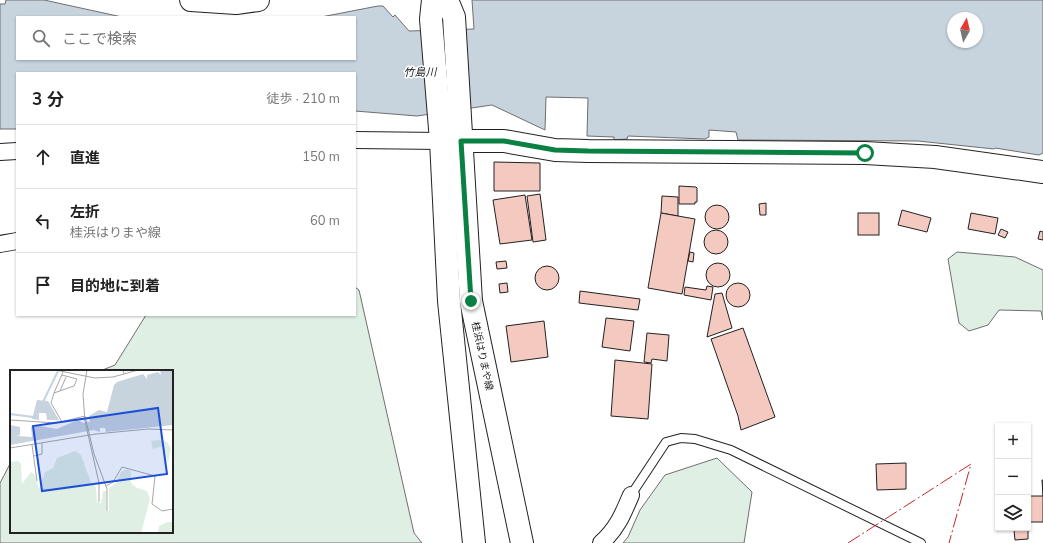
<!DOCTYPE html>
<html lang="ja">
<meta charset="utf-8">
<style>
:root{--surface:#fff;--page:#f6f6f6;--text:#222;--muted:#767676;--line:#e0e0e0}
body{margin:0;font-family:"Nunito Sans","Noto Sans JP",sans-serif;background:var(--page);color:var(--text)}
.controls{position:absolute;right:12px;bottom:12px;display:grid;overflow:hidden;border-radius:0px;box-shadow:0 1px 3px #0004}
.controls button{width:36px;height:36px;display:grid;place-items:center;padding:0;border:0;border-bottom:1px solid var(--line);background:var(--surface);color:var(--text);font:20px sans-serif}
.compass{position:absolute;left:947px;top:12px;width:36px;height:36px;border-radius:50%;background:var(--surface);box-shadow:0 1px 3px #0004;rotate:8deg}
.stop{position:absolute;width:12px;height:12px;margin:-9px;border:3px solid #0b8043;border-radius:50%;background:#fff}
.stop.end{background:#0b8043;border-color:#fff;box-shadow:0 1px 4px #0008}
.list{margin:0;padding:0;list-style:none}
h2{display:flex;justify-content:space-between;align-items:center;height:52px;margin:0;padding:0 16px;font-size:17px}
h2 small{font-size:13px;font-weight:400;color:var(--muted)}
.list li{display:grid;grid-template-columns:26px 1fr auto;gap:12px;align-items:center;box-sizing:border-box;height:64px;padding:0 16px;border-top:1px solid var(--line)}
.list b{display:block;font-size:15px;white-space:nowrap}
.list p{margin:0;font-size:13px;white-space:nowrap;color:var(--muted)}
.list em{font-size:13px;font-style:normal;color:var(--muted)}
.icon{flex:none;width:22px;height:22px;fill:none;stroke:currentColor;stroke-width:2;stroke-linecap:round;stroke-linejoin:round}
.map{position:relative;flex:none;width:1043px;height:543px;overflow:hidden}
.search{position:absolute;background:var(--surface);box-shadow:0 1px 3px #0004;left:16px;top:16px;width:340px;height:44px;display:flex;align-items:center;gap:10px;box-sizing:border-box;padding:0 14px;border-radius:0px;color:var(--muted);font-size:15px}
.panel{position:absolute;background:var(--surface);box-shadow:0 1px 3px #0004;left:16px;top:72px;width:340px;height:244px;border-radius:0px}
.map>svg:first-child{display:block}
</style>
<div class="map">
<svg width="1043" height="543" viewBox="0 0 1043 543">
<rect width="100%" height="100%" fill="#fff"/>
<g fill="#e0efe3" stroke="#6f6f6f">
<path d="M957,252L1015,257L1043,270V320L1041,311L999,310L988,325L969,331L959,323L948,259Z"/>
<path d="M355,287L359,290L414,533L422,543H0V483L11,462V532H172V371H100L115,365L146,315H355Z"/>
<path d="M717,458L752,492L744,543H623L628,537L640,510L665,475Z"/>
</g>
<path fill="#c7d3dd" stroke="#6f6f6f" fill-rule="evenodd" d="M6,0H44L122,17H17V59H355V17H321L378,6H383L393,17L395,15L409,31L474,29L472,0H1043V153L1039,155L995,148L994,149L918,141L738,140L736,132L709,130V137L705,139L628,136L627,139L614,140V137L587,136L588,98L546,97L545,130L492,105L417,116L355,111V73H17V129H0V4H5ZM953,18H977V42H953Z"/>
<g fill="#f3c9c0" stroke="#222">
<path d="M494,162L540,163V191H494Z"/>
<path d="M679,186L696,187L697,188V202H695V204H679Z"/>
<path d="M540,194L546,240L533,242L527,196Z"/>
<path d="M525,195L532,240L500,244L493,200Z"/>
<path d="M662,196L678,197V216L661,213Z"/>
<path d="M766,203V215H760L759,204Z"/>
<circle cx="717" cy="217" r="12"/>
<path d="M902,210L931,218L927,232L898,225Z"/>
<path d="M661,213L695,219L682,294L648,288Z"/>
<rect x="858" y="213" width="21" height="22"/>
<path d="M971,213L998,218L995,234L968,229Z"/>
<path d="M1001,229L1008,232L1005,238L998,235Z"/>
<circle cx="716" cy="242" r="12"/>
<path d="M1040,231L1043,232V240L1038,239Z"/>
<path d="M690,252L694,253L693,262L688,261Z"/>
<path d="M506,261L507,268L497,269L496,262Z"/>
<circle cx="718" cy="275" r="12"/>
<circle cx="547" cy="278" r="12"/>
<circle cx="738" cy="295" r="12"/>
<path d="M507,283L508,292L500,293L499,284Z"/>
<path d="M707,286L713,287L711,300L684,295L685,287L706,290Z"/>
<path d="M580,291L640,299L638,310L579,303Z"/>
<path d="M722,293L732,328L707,337L715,294Z"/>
<path d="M606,318L634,321L630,351L602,347Z"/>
<path d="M544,321L548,357L511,362L506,326Z"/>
<path d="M743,328L775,417L741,430L738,416L711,339Z"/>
<path d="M647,333L669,335L667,361L652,359L651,363L644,362Z"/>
<path d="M615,360L652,364L648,419L611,416Z"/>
<path d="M906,463V489L877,490L876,464Z"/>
<path d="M1042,480H1043V522H1028V496H1043Z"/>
<path d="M1028,529V539L1015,540L1014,530Z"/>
</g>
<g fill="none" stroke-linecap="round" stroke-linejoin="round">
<defs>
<path id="lane" d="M631,495L666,442L681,438L695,439L731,450L921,543"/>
<g id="street">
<path d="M355,140L441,141"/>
<path d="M0,152L17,151"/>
<path d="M0,244L17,241"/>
<path d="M601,543C617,529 623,514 631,495"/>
</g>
<g id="secondary">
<path d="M191,0L236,3L258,0"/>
<path d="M442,141H504L555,150L588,151L865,153L935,157L1043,172"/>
</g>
<g id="primary">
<path d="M433,0L431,19L441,141L449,301L474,543"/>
<path d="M447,0L454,17L471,301L522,543"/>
</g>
</defs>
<use href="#lane" stroke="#222" stroke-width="10"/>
<use href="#street" stroke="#222" stroke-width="18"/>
<use href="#secondary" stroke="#222" stroke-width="24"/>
<use href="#primary" stroke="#222" stroke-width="24"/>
<use href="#lane" stroke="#fff" stroke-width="8"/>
<use href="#street" stroke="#fff" stroke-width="16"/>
<use href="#secondary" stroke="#fff" stroke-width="22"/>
<use href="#primary" stroke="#fff" stroke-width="22"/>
<path stroke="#c62828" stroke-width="1" stroke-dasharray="14 3 2 3" stroke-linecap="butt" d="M848,543L971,464L949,543"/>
</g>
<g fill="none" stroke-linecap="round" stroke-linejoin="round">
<path stroke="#0b8043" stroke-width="5" d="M471,301L461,141H504L555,150L588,151L865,153"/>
</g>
<g text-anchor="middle" stroke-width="3" stroke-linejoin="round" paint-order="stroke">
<g font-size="10" fill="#222" stroke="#fff">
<text transform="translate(483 356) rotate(78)" y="4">桂浜はりまや線</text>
</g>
<g font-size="11" font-style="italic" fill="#222" stroke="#fff">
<text transform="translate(420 72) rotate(-1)" y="4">竹島川</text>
</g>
</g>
<g transform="translate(10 370)">
<rect width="163" height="163" fill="#fff"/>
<path d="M149,70L157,72L161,78L158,93L153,76L143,79L141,71ZM65,81L71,85L81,113L86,117L87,132L91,133L93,121H96V141H99V118L106,113L111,102L117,99L121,102V113L127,118L137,121L140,129L131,163H0V92L8,91L11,94L12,114L21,102L25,105L29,119L35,102L43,98L47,88ZM157,152H163V163H148L149,156Z" fill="#e0efe3"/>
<path d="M150,0H163V55L96,62L95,58H90V62L84,60L0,75V55L10,57V65L7,66L22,67L21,57L24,55L47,59L68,50L73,53L80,52L79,46L89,40L97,42L104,15L107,12L133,4L137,9V5L148,2L151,5ZM27,30L38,31L49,50H37L36,43H29V50L22,49Z" fill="#c7d3dd"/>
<path fill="none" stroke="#c7d3dd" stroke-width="2" d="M33,32L48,1M0,44L23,47"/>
<path fill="none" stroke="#a7a7a7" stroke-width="1" d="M45,0L85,8L103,7L114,4L113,0M77,0L73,24L75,51L89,113V132M114,4L128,0M52,5L67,9L64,16L44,23L53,2M50,21L56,7M44,23L41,33L52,52M75,46L84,84L97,119V141M0,50L47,53L75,46M22,75L27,111M0,78L86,64L138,59L163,60M24,86L32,84V73M96,116L103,112L112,97L145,106L142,134L152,141L163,139"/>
<path fill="#1d4ed8" fill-opacity="0.15" stroke="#1d4ed8" stroke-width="2" d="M148,38L157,104L32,121L23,56Z"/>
<rect width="163" height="163" fill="none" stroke="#222" stroke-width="2"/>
</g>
</svg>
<div class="controls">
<button>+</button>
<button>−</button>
<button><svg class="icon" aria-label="layers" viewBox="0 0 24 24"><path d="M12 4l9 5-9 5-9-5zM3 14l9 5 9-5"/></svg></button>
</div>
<svg class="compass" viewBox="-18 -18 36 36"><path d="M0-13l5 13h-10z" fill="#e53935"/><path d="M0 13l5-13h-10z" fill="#767676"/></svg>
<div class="stop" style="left:865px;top:153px"></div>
<div class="stop end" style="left:471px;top:301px"></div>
<div class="search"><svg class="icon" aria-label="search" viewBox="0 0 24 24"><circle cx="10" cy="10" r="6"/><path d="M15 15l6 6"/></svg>ここで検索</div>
<section class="panel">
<h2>3 分<small>徒歩 · 210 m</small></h2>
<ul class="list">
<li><svg class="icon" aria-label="ahead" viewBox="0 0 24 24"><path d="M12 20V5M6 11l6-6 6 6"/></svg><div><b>直進</b></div><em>150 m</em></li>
<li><svg class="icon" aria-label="left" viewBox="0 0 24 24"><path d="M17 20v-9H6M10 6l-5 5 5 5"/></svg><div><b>左折</b><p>桂浜はりまや線</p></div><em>60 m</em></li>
<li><svg class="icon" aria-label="arrive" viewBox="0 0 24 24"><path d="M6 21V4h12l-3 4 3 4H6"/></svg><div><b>目的地に到着</b></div></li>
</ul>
</section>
</div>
